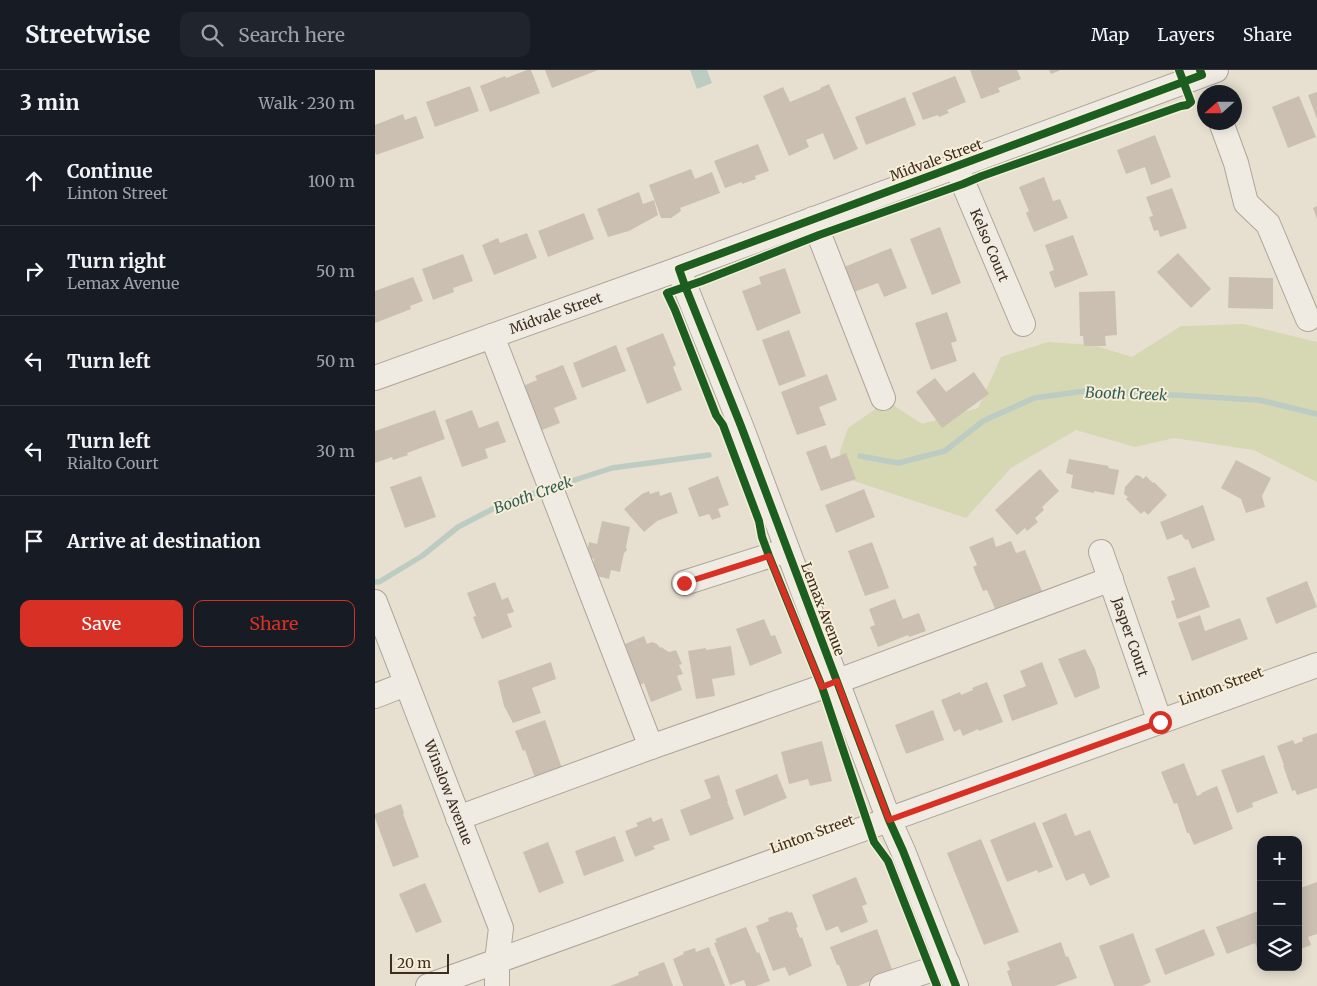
<!DOCTYPE html>
<meta charset="utf-8">
<style>
:root{--surface:#171b24;--page:#20242c;--text:#f1f3f6;--muted:#9ea1a6;--line:#363941;--accent:#d93025}
body{margin:0;font-family:Merriweather,serif;background:var(--page);color:var(--text)}
.controls{position:absolute;right:15px;bottom:15px;display:grid;overflow:hidden;border-radius:10px;box-shadow:0 2px 12px #0003}
.controls button{width:45px;height:45px;display:grid;place-items:center;padding:0;border:0;border-bottom:1px solid var(--line);background:var(--surface);color:var(--text);font:25px sans-serif}
.compass{position:absolute;left:822px;top:15px;width:45px;height:45px;border-radius:50%;background:var(--surface);box-shadow:0 2px 12px #0003;rotate:249deg}
.scale{position:absolute;left:15px;bottom:12px;width:59px;box-sizing:border-box;padding-left:5px;border:2px solid #3d2e20;border-top:0;font-size:14px;line-height:18px;white-space:nowrap;color:#3d2e20;-webkit-text-stroke:4px #f7eed8;paint-order:stroke}
.stop{position:absolute;width:15px;height:15px;margin:-11px;border:4px solid #d93025;border-radius:50%;background:#fff}
.stop.end{background:#d93025;border-color:#fff;box-shadow:0 1px 5px #0008}
.list{margin:0;padding:0;list-style:none}
h2{display:flex;justify-content:space-between;align-items:center;height:65px;margin:0;padding:0 20px;font-size:21px}
h2 small{font-size:16px;font-weight:400;color:var(--muted)}
.list li{display:grid;grid-template-columns:32px 1fr auto;gap:15px;align-items:center;box-sizing:border-box;height:90px;padding:0 20px;border-top:1px solid var(--line)}
.list b{display:block;font-size:19px;white-space:nowrap}
.list p{margin:0;font-size:16px;white-space:nowrap;color:var(--muted)}
.list em{font-size:16px;font-style:normal;color:var(--muted)}
.actions{display:flex;gap:10px;padding:15px 20px}
.actions a{flex:1;padding:11px 0;border:1px solid var(--accent);border-radius:10px;text-align:center;font-size:18px;color:var(--accent)}
.actions .main{background:var(--accent);color:#fff}
.icon{flex:none;width:28px;height:28px;fill:none;stroke:currentColor;stroke-width:2;stroke-linecap:round;stroke-linejoin:round}
.map{position:relative;flex:none;width:942px;height:916px;overflow:hidden}
header{display:flex;align-items:center;gap:30px;box-sizing:border-box;height:70px;padding:0 25px;background:var(--surface);border-bottom:1px solid var(--line)}
header strong{font-size:24px}
nav{display:flex;gap:28px;margin-inline-start:auto;font-size:18px}
.search{width:350px;height:45px;background:var(--page);display:flex;align-items:center;gap:12px;box-sizing:border-box;padding:0 18px;border-radius:10px;color:var(--muted);font-size:19px}
main{display:flex}
aside{flex:1;background:var(--surface)}
.map>svg:first-child{display:block}
</style>
<header>
<strong>Streetwise</strong>
<div class="search"><svg class="icon" aria-label="search" viewBox="0 0 24 24"><circle cx="10" cy="10" r="6"/><path d="M15 15l6 6"/></svg>Search here</div>
<nav><a>Map</a><a>Layers</a><a>Share</a></nav>
</header>
<main>
<aside>
<h2>3 min<small>Walk · 230 m</small></h2>
<ul class="list">
<li><svg class="icon" aria-label="ahead" viewBox="0 0 24 24"><path d="M12 20V5M6 11l6-6 6 6"/></svg><div><b>Continue</b><p>Linton Street</p></div><em>100 m</em></li>
<li><svg class="icon" aria-label="right" viewBox="0 0 24 24"><path d="M7 20v-9h11M14 6l5 5-5 5"/></svg><div><b>Turn right</b><p>Lemax Avenue</p></div><em>50 m</em></li>
<li><svg class="icon" aria-label="left" viewBox="0 0 24 24"><path d="M17 20v-9H6M10 6l-5 5 5 5"/></svg><div><b>Turn left</b></div><em>50 m</em></li>
<li><svg class="icon" aria-label="left" viewBox="0 0 24 24"><path d="M17 20v-9H6M10 6l-5 5 5 5"/></svg><div><b>Turn left</b><p>Rialto Court</p></div><em>30 m</em></li>
<li><svg class="icon" aria-label="arrive" viewBox="0 0 24 24"><path d="M6 21V4h12l-3 4 3 4H6"/></svg><div><b>Arrive at destination</b></div></li>
</ul>
<div class="actions"><a class="main">Save</a><a>Share</a></div>
</aside>
<div class="map">
<svg width="942" height="916" viewBox="0 0 942 916">
<rect width="100%" height="100%" fill="#e7e0d1"/>
<path fill="#d6d7b3" d="M868,254L942,272V412L879,380L799,368L760,377L701,360L636,398L591,448L467,407L465,381L473,358L512,331L547,354L603,338L626,287L673,272L718,275L757,287L806,256Z"/>
<path fill="#bcccc2" d="M315,0H332L337,13L322,19Z"/>
<g fill="none" stroke-linecap="round" stroke-linejoin="round">
<g stroke="#bcccc2" stroke-width="5.5">
<path d="M485,386L523,393L570,381L608,351L659,328L710,321L800,325L884,330L942,344"/>
<path d="M181,416L237,398L334,385"/>
<path d="M0,512H4L47,486L83,457L131,432L170,420"/>
</g>
</g>
<g fill="#cbbfb2">
<path d="M152,0H156L165,23L115,42L105,16L130,6L131,8Z"/>
<path d="M170,0H223L177,18Z"/>
<path d="M595,0H642L646,9L623,18L625,22L606,29Z"/>
<path d="M674,0H686L676,4Z"/>
<path d="M580,6L591,32L572,40L574,43L564,47L563,45L548,50L537,23Z"/>
<path d="M454,14L483,79L459,90L448,63L431,70L434,77L414,86L388,26L408,17L415,32L446,19L445,18Z"/>
<path d="M95,16L104,41L60,57L51,32Z"/>
<path d="M942,22V49L933,25Z"/>
<path d="M924,26L941,67L913,78L897,37Z"/>
<path d="M530,27L541,55L491,75L480,47Z"/>
<path d="M28,44L30,50L41,46L49,68L1,85L0,82V55Z"/>
<path d="M780,65L796,107L776,115L770,97L751,104L742,80Z"/>
<path d="M383,74L394,101L380,106L381,109L367,114V112L350,118L339,91Z"/>
<path d="M316,99L320,109L337,102L345,123L305,138L306,141L296,148H286L274,115Z"/>
<path d="M669,107L678,131L685,129L693,148L659,162L651,143L654,141L644,117Z"/>
<path d="M797,118L812,158L785,167L783,160L779,161L774,147L778,146L771,127Z"/>
<path d="M264,122L268,134L279,130L283,145L254,161L233,167L222,139Z"/>
<path d="M942,136V149L938,138Z"/>
<path d="M209,143L219,169L173,187L163,161Z"/>
<path d="M565,157L586,213L557,225L535,169Z"/>
<path d="M152,163L162,188L119,205L107,175L123,168L125,173Z"/>
<path d="M698,165L713,205L680,218L674,202L679,200L670,175Z"/>
<path d="M516,178L532,218L509,227L503,213L479,222L469,197Z"/>
<path d="M803,183L836,219L816,238L782,202Z"/>
<path d="M88,184L98,211L78,218L79,222L58,230L47,199Z"/>
<path d="M410,198L426,243L382,261L367,221L386,214L384,207Z"/>
<path d="M38,207L48,231L35,236L36,239L0,253V221Z"/>
<path d="M854,207L898,208V239L853,238Z"/>
<path d="M740,221L742,265L730,266L731,276H709L708,266H705L704,222Z"/>
<path d="M572,242L582,271L576,273L582,291L556,300L540,253Z"/>
<path d="M414,260L431,306L404,316L387,270Z"/>
<path d="M288,263L301,295L298,297L307,320L272,334L251,278Z"/>
<path d="M241,275L251,301L207,318L198,293Z"/>
<path d="M188,295L202,329L179,338L185,353L167,360L148,316L162,310L160,306Z"/>
<path d="M599,302L614,324L567,358L541,322L560,308L571,322Z"/>
<path d="M452,304L462,330L444,337L451,355L422,365L406,322Z"/>
<path d="M60,340L70,369L32,383L33,385L18,390L17,387L0,393V361Z"/>
<path d="M97,340L104,358L123,351L131,372L110,379L113,388L87,397L70,350Z"/>
<path d="M451,375L456,389L471,383L481,409L446,421L431,382Z"/>
<path d="M694,389L734,396L733,398L744,400L739,425L719,421V423L696,418L698,405L691,403Z"/>
<path d="M861,390L896,408L887,426L890,437L871,443L866,429L846,418Z"/>
<path d="M665,399L684,421L667,437L669,440L660,448L663,452L652,461L650,458L642,465L620,440Z"/>
<path d="M761,405L765,406L768,409L771,406L778,413L779,412L792,425L773,445L769,441L766,444L751,429L753,427L749,424L750,417Z"/>
<path d="M46,406L61,447L30,458L15,417Z"/>
<path d="M343,406L354,435L343,439L346,447L337,450L334,444L324,447L313,418Z"/>
<path d="M489,419L500,447L461,463L450,435Z"/>
<path d="M274,421L275,424L284,421L285,426L296,422L303,443L282,451L269,462L249,439L267,424Z"/>
<path d="M828,435L840,470L817,479L813,469L811,470L808,467L807,464L792,470L785,452Z"/>
<path d="M227,451L255,457L251,477L252,480L249,483L245,502L236,500L234,509L222,506L218,496L219,489L211,487L214,472L222,474Z"/>
<path d="M618,467L621,477L636,471L641,483L650,480L667,521L621,541L612,520L608,521L598,497L602,495L594,477Z"/>
<path d="M497,472L514,518L490,526L473,481Z"/>
<path d="M820,497L835,537L802,549L796,531L800,530L792,507Z"/>
<path d="M932,511L942,537L901,554L891,528Z"/>
<path d="M120,512L127,530L133,527L139,542L132,544L137,557L107,569L98,547L101,546L92,523Z"/>
<path d="M520,529L528,549L544,543L551,561L534,567L533,565L503,577L495,557L500,555L494,539Z"/>
<path d="M825,545L830,561L865,548L873,569L817,591L803,553Z"/>
<path d="M389,549L396,566L400,565L407,583L375,596L361,559Z"/>
<path d="M269,566L272,574L277,572L282,574L285,578L286,577L294,582L301,580L307,594L304,595L308,604L302,606L307,620L276,632L269,613L265,615L250,574Z"/>
<path d="M356,576L360,605L337,609L340,626L321,629L313,581L331,578V580Z"/>
<path d="M710,579L720,599L725,618L700,628L683,589Z"/>
<path d="M176,592L181,609L157,618L166,643L138,653L129,636L123,611Z"/>
<path d="M667,592L683,634L637,651L628,625L651,616L645,601Z"/>
<path d="M612,612L628,652L604,661L603,659L588,666L585,659L579,662L566,630L585,622L586,625L598,620L597,618Z"/>
<path d="M558,640L569,670L531,684L520,655Z"/>
<path d="M170,650L188,701L161,711L150,680L148,681L140,661Z"/>
<path d="M942,663V718L922,725L920,720L917,721L908,695H909L902,676L918,670L920,674L928,671L927,668Z"/>
<path d="M447,671L457,711L435,716L433,709L414,714L406,682Z"/>
<path d="M889,685L903,723L877,733L878,737L862,743L846,700Z"/>
<path d="M809,693L822,726L827,724L826,723L842,716L858,759L819,775L814,763H812L802,733L799,734L786,702Z"/>
<path d="M402,704L412,728L369,746L360,720Z"/>
<path d="M344,705L353,731H352L359,749L315,766L305,740L336,728L329,710Z"/>
<path d="M26,734L29,743L28,744L44,787L18,797L0,748V744Z"/>
<path d="M691,743L700,766L715,760L735,807L715,816L709,803L691,811L667,753Z"/>
<path d="M276,747L278,752L287,748L295,770L278,776L280,779L260,787L250,761L263,756L261,753Z"/>
<path d="M660,752L678,797L663,803L662,800L632,812L615,770Z"/>
<path d="M240,766L249,791L209,806L200,781Z"/>
<path d="M606,769L644,862L609,875L572,783Z"/>
<path d="M173,772L189,813L164,823L148,782Z"/>
<path d="M481,807L492,834L487,836L493,852L466,863L463,856L451,861L437,825Z"/>
<path d="M942,812V864L933,867L936,875L923,880V819Z"/>
<path d="M50,813L67,852L41,863L24,824Z"/>
<path d="M886,840V887L880,873L852,884L841,857Z"/>
<path d="M413,841L414,843L417,842L423,857L421,858L425,868L427,867L437,896L414,906L410,897L398,901L381,856L394,851L393,848Z"/>
<path d="M371,857L382,883L384,882L395,911L381,916H371L369,910L355,915L339,873L342,872L340,869Z"/>
<path d="M502,859L518,902L483,916H472L464,895H462L455,877Z"/>
<path d="M829,859L840,885L790,905L780,879Z"/>
<path d="M758,863L776,912L767,916H739L724,876Z"/>
<path d="M686,872L691,887L693,886L702,908L680,916H637L632,901L635,900L632,892Z"/>
<path d="M334,877L337,886H338L350,916H308L298,889L309,884L308,882L320,878L321,882Z"/>
<path d="M289,892L298,916H235L264,905L263,902Z"/>
</g>
<g fill="none" stroke-linecap="round" stroke-linejoin="round">
<defs>
<g id="minor">
<path d="M846,52L861,93L871,133L893,154L933,249"/>
<path id="s1" d="M581,96L648,254"/>
<path d="M438,149L508,328"/>
<path d="M304,199L310,216L366,356L514,750L528,781L581,916"/>
<path d="M117,266L276,677"/>
<path id="s2" d="M0,308L304,199L841,0"/>
<path id="s3" d="M726,482L785,652"/>
<path d="M309,513L412,480"/>
<path id="s4" d="M0,532L126,858L122,891V916"/>
<path d="M0,626L31,614"/>
<path d="M83,748L276,677L447,617L736,509"/>
<path d="M53,916L942,595"/>
<path d="M507,916L573,894"/>
</g>
</defs>
<use href="#minor" stroke="#ada599" stroke-width="26"/>
<use href="#minor" stroke="#efebe3" stroke-width="24"/>
<defs>
<g id="cycleway">
<path d="M562,916L513,791L499,772L447,617L394,486L387,467L384,451L348,355L341,345L300,240L292,223L327,211L444,165L588,114L607,106L806,36L812,35L816,32L804,0"/>
<path d="M581,916L528,781L514,750L366,356L310,216L304,199L827,5L825,0"/>
</g>
</defs>
<use href="#cycleway" stroke="#f7eed8" stroke-width="11"/>
<use href="#cycleway" stroke="#1b5e20" stroke-width="8"/>
</g>
<g fill="none" stroke-linecap="round" stroke-linejoin="round">
<path stroke="#d93025" stroke-width="6" d="M309,513L394,486L447,617L462,611L514,750L785,652"/>
</g>
<g text-anchor="middle" stroke-width="4" stroke-linejoin="round" paint-order="stroke">
<g font-size="14" fill="#3d2e20" stroke="#f7eed8">
<text transform="translate(561 90) rotate(-20)" y="5">Midvale Street</text>
<text dy="5" stroke="none"><textPath href="#s1" startOffset="86">Kelso Court</textPath></text>
<text dy="5" stroke="none"><textPath href="#s2" startOffset="192">Midvale Street</textPath></text>
<text transform="translate(448 539) rotate(69)" y="5">Lemax Avenue</text>
<text dy="5" stroke="none"><textPath href="#s3" startOffset="90">Jasper Court</textPath></text>
<text transform="translate(846 616) rotate(-20)" y="5">Linton Street</text>
<text dy="5" stroke="none"><textPath href="#s4" startOffset="204">Winslow Avenue</textPath></text>
<text transform="translate(437 764) rotate(-20)" y="5">Linton Street</text>
</g>
<g font-size="15" font-style="italic" fill="#2f5d5a" stroke="#f7eed8">
<text transform="translate(751 324) rotate(2)" y="5">Booth Creek</text>
<text transform="translate(158 425) rotate(-20)" y="5">Booth Creek</text>
</g>
</g>
</svg>
<div class="controls">
<button>+</button>
<button>−</button>
<button><svg class="icon" aria-label="layers" viewBox="0 0 24 24"><path d="M12 4l9 5-9 5-9-5zM3 14l9 5 9-5"/></svg></button>
</div>
<svg class="compass" viewBox="-18 -18 36 36"><path d="M0-13l5 13h-10z" fill="#e53935"/><path d="M0 13l5-13h-10z" fill="#9ea1a6"/></svg>
<div class="scale">20 m</div>
<div class="stop" style="left:785px;top:652px"></div>
<div class="stop end" style="left:309px;top:513px"></div>
</div>
</main>
